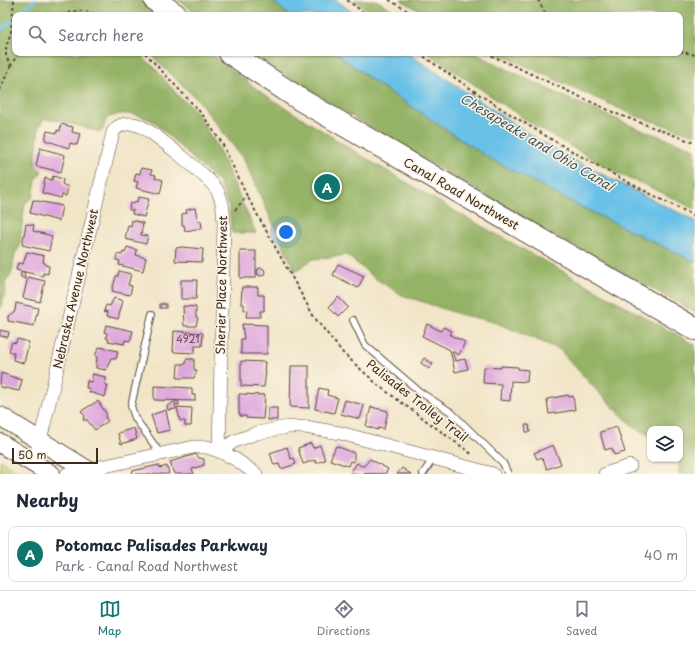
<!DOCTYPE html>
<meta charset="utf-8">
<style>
:root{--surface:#fff;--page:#f2f2f3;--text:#1f2937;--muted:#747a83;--line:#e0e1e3;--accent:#0f766e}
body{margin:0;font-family:"Playpen Sans",sans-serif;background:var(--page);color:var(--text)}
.controls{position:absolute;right:12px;bottom:12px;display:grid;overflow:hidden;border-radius:8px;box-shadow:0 1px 3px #0004}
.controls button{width:36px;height:36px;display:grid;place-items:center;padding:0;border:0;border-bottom:1px solid var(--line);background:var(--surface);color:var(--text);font:20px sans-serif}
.scale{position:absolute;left:12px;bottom:10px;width:86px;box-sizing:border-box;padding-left:4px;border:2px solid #3b2a1e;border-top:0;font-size:11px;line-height:14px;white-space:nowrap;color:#3b2a1e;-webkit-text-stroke:3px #fcf5e5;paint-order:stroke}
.you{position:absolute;left:286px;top:232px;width:14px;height:14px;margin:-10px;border:3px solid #fff;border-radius:50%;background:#1a73e8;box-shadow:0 0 0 6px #1a73e833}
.badge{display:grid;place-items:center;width:26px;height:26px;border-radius:50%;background:var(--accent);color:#fff;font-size:13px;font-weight:700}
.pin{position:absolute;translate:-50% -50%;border:2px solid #fff;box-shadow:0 1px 4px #0006}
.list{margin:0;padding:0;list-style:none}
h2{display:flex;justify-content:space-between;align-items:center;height:52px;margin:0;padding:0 16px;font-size:17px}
h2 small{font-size:13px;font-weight:400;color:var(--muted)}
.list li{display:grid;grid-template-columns:26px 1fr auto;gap:12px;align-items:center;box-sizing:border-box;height:56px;margin:0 8px 8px;padding:0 8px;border:1px solid var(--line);border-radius:8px}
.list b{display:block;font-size:15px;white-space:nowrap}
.list p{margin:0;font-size:13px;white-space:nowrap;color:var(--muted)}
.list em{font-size:13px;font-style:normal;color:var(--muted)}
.icon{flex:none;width:22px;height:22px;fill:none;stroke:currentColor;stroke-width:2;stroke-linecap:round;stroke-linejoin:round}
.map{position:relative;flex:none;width:695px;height:474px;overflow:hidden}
.search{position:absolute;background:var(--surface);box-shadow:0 1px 3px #0004;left:12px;right:12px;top:12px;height:44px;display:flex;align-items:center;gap:10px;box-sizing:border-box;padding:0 14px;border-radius:8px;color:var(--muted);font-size:15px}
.sheet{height:116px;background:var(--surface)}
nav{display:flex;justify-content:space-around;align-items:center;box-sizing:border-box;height:56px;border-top:1px solid var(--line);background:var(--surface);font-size:11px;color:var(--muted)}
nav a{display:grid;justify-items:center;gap:2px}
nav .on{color:var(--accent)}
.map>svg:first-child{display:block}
</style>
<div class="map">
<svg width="695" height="474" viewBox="0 0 695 474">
<rect width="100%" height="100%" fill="#fcf5e5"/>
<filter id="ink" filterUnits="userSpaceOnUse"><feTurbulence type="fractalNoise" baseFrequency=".025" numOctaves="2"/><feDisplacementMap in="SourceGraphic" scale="8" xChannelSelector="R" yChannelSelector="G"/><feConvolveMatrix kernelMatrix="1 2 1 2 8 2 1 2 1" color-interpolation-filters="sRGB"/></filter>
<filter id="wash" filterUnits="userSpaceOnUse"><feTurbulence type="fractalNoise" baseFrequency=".012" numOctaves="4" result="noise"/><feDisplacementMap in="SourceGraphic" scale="16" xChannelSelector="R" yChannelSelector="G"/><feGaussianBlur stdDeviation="0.9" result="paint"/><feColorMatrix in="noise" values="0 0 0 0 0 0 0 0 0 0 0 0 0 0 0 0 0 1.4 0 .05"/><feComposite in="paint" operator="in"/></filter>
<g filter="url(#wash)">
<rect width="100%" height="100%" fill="#f1e5c7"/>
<path fill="#bcd175" stroke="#7c7e4a" d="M0,460L22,474H0Z"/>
<g fill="#95b366" stroke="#686e42">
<path d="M0,0H139L160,15H15V53H141L145,60L154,67L180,98L193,108L217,146L256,233H232L229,207L220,184L153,121C138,114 121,110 106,119L102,131L100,132L62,121L44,119L39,126L35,166L42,171L36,180L33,197L25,203L19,248L15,253L12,272L5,284L6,289L0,310Z"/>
<path d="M178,0H271L289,15H199Z"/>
<path d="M354,0H376L401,15H374Z"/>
<path d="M401,0H695V135L636,116L497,53H680V15H427Z"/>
<path d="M151,53H210L262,93L367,159L458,213L695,345V474H679V462L676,459H680V429H650V436L634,427L598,392L559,349L494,322L459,314L402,295L376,279L347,255L313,259L295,271L244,160L199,101L160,64Z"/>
<path d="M250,53H336L376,83L462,140L575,204L695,262V312L550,233L371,128Z"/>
<path d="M428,53H474L560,95L639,129L695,149V209L648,186L619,174L535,126Z"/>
</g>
<g fill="#6bc1e8" stroke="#537683">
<path d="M271,0H336L356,15H289Z"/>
<path d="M336,53H407L532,136L581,164L695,221V262L575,204L486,156L376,83Z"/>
</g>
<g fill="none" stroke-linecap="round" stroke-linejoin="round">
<g stroke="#6bc1e8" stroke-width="3.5">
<path d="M18,15L35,0"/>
<path d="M0,30L15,19"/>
</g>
</g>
<g id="blocks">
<g fill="#dea6dd">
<path d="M61,124L73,127L72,132L80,134L77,145L70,143L69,148L45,140L47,131L57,133V130L60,131Z"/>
<path d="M40,148L65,155L61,172L36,166Z"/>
<path d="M141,168L152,170L151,174L156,175L155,178L163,180L160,194L136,188L138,182L134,181L136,173L140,174Z"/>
<path d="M53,176L63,179L62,184L68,187L66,196L62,195L61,198L42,193L45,178L52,180Z"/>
<path d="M139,197L149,199L144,217L132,214L133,210H129L130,203L134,204L135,201L137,202Z"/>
<path d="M33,200L62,206L59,221L30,213Z"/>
<path d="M195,208L198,221H201L202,228L185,231L184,225H182V214L187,213L186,210Z"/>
<path d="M132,220L143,223L141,235L148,236L146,244L125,239L128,225L131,226Z"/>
<path d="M26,224L34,225L33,231L52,236L49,251L22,245Z"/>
<path d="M127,247L137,250L136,255L146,258L143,271L119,265L120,261L116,260L117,254L122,255L123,252L125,253Z"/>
<path d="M182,247L203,249L202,262L175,261L176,248Z"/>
<rect x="240" y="251" width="16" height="27"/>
<path d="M27,252L44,256L43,262L45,263V265L49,266L48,274L43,273V276L16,270L18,263L23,264Z"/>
<path d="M338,264L364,276L358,288L333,275Z"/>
<circle cx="261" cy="272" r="4"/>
<path d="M119,271L131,274L128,285L132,286L130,295L112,291L116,276H118Z"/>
<path d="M21,272H24L25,279L21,277Z"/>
<path d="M28,277L45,281L40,302L23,298Z"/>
<path d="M181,280H197L196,299H181Z"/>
<path d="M242,287H258V295H264V311H260V317H246L247,310H244V304H241Z"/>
<path d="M338,297L348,307L338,317L329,307Z"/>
<path d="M114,298L123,301L118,319L107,316L108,312L104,311L106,305L110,306Z"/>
<path d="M16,303L38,308L34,326L8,321V316L15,311Z"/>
<rect x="160" y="304" width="6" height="4"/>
<path d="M183,306L196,307V317L198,318L196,326H184Z"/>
<path d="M242,324L267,325V354H241V339H244Z"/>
<path d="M427,324L441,331L443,327L452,331L450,335L465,342L459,355L452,351L455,361L465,359L468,369L455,372L450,350L422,336Z"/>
<path d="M106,325L133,331L130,341L125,340L124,344L108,341L109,339L106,338L107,333L104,332Z"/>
<path d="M0,330L9,332L8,337L0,336Z"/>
<path d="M174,331L203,333L202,346H195V353L173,352Z"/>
<path d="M17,339L29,342L24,363L13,360L14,353L9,351L12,342L16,343Z"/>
<path d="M99,347L118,351L116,359L111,358L106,370L96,368L97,357L95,356Z"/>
<path d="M424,358L433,364L429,369L421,363Z"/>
<path d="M186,359H194V370H197L194,378H177L178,364H186Z"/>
<path d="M241,361L265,362L264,371H266L264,387L241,386Z"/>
<path d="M291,366H309V408L290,407Z"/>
<path d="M501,366L518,367V369L528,370L527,382L511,381L510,401L500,400L501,384L483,383L484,367L501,368Z"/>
<path d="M1,373L22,380L19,391L0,387Z"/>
<path d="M92,374L106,377L105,385H108L105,397L89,392V388H86L87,381L92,382Z"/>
<path d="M154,386L192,388V395H195V401L154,400Z"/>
<path d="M319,388L328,390L327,395L338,398L334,413L315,409Z"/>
<path d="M239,394L265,395L263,419L246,418V416H240V414H239Z"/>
<path d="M568,395L569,397L573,396L575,410L549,414L547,399Z"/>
<path d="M345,400L364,405L360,419L341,414Z"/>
<path d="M98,401L107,415L105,417L108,421L95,430L87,420H83L85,416L81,411Z"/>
<path d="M174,402H179V405L175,404L176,409L168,410L167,406Z"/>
<path d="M177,407L192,408L191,426H185V421H180Z"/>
<path d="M371,407L388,411L384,429L378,428V430L366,426Z"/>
<rect x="268" y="408" width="9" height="12"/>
<path d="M166,410L170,430L157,433L151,415Z"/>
<path d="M525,425H529L530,432H526Z"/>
<path d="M617,427L625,452L614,455L612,448L605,450L600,432Z"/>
<path d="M134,428L137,439L121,444L118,433Z"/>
<path d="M311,443L313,448L320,445L325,460L316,463L315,460L303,464L298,448Z"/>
<path d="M553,445L561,464L547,469L542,457L537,459L534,453Z"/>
<path d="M336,446L354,453V462L350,461L348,466L330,460Z"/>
<path d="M287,447L291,459L294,458L296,464L281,469L279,464L274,465L270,453Z"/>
<path d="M196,454L199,458L204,459V465L192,469L194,474H174L170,462Z"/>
<path d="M370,459L388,469L385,474L350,473L357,463L361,466H364Z"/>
<path d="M159,465L160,468L167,466L169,474H133L132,471Z"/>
<path d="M402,468L411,474H397Z"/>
</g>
</g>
</g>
<g filter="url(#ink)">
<use href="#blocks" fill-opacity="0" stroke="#564637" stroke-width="1"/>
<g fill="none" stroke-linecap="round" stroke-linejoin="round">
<defs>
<g id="lane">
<path d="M152,314L131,406L135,418L160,453"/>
<path d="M353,320L365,345L420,392L451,412L503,463L508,474"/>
<path d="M423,474L434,457"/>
</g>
<g id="street">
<path d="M33,464L40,441L113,132C118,124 129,122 138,125C151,130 210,178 217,190C223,200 223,211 224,223L219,451L235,459L256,474"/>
<path d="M67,474L194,447H207L219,451L235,441L257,433L288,427H305L340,433L493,474"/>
<path d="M605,474L630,466"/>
</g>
<g id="secondary">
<path d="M0,416L94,474"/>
<path d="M0,443L51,474"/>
</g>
<g id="highway">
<path d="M155,0L176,15"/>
<path d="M230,53L301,100L695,329"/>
</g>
</defs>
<use href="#lane" stroke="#564637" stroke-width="8"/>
<use href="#street" stroke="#564637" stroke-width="14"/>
<use href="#secondary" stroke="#564637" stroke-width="20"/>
<use href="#highway" stroke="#564637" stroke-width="24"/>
<g stroke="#564637" stroke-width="2" stroke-dasharray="3 3" stroke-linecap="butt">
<path d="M14,0L11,32L6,47V57L11,65L19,53"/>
<path d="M347,0L367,15"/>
<path d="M389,0L415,15"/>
<path d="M538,0L546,15"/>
<path d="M62,15C75,9 86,10 99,15"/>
<path d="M680,51L695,55"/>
<path d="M145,53L202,114L222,143L247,196L314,317L343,353L379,386L473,455"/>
<path d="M419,53C507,116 598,169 695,216"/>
<path d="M486,53L617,114L695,143"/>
<path d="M0,90L11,65"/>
<path d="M235,210L247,196"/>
</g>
<use href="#lane" stroke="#fff" stroke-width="6"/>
<use href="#street" stroke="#fff" stroke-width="13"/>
<use href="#secondary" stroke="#fff" stroke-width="18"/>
<use href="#highway" stroke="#fff" stroke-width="22"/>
</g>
</g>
<g text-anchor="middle" stroke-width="3" stroke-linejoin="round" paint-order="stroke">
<g font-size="10" fill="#64494e">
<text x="188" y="343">4921</text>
</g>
<g font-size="12" fill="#3b2a1e" stroke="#fcf5e5">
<text transform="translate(461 194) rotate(30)" y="4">Canal Road Northwest</text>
<text transform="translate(222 285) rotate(-89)" y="4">Sherier Place Northwest</text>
<text transform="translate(76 289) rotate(-77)" y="4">Nebraska Avenue Northwest</text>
<text transform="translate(417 401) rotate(38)" y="4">Palisades Trolley Trail</text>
</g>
<g font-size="13" font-style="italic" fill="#49575b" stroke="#fcf5e5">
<text transform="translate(537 142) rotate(31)" y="5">Chesapeake and Ohio Canal</text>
</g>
</g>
</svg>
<div class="controls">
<button><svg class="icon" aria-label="layers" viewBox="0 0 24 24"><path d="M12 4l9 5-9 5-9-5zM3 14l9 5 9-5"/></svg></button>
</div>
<div class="scale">50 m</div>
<div class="you"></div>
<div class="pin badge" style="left:327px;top:187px">A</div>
<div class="search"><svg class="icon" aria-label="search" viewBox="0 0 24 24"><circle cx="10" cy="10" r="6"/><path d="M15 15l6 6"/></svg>Search here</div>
</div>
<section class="sheet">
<h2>Nearby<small></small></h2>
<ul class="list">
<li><span class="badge">A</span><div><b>Potomac Palisades Parkway</b><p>Park · Canal Road Northwest</p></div><em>40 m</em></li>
</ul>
</section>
<nav>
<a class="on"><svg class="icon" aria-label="map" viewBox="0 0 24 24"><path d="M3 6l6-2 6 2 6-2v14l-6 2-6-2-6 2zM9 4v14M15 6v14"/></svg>Map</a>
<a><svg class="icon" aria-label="directions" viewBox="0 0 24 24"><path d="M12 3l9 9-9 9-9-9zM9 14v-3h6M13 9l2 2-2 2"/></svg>Directions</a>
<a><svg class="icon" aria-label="saved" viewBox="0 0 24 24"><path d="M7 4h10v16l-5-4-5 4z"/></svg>Saved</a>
</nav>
